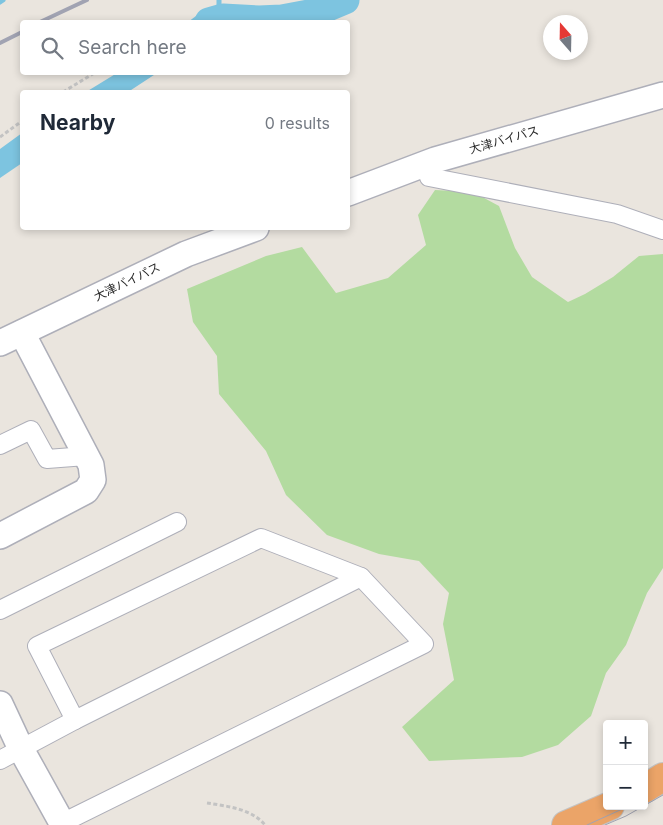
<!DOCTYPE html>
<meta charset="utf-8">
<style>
:root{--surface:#fff;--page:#f6f6f7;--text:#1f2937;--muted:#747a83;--line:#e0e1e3}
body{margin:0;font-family:Inter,"Noto Sans JP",sans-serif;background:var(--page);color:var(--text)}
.controls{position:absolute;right:15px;bottom:15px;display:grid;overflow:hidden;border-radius:5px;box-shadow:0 2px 8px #0003}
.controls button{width:45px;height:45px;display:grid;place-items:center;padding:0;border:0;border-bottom:1px solid var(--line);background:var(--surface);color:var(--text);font:25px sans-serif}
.compass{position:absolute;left:543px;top:15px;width:45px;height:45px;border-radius:50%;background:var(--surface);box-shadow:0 2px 8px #0003;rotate:340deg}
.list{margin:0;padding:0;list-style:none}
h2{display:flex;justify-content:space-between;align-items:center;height:65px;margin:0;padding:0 20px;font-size:21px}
h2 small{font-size:16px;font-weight:400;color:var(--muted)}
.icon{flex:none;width:28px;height:28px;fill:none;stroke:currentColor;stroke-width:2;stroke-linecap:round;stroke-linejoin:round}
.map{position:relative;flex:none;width:663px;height:825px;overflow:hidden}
.search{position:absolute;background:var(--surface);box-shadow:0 2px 8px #0003;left:20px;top:20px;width:330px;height:55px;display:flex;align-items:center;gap:12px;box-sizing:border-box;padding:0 18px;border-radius:5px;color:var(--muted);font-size:19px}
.panel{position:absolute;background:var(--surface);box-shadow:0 2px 8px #0003;left:20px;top:90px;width:330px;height:140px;border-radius:5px}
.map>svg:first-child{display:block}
</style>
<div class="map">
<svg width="663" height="825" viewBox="0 0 663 825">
<rect width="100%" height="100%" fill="#eae5de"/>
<path fill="#b3dba0" d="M435,190L473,192L499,206L515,248L532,277L568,302L585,294L613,277L639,256L663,254V568L647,593L626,645L606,673L591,716L558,745L522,757L429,761L402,727L454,680L443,624L449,593L419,561L379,554L327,535L286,495L266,451L219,394L217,356L193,322L187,289L266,256L302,247L336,293L388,278L426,245L418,215Z"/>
<g fill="#7dc4e0">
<path d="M204,10L217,11L222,22H188Z"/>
<path d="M117,73V72L157,73L128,92H86Z"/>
<path d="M22,133V163L0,178V149Z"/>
</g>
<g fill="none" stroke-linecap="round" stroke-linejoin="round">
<g stroke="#7dc4e0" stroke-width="5">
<path d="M219,0V5L223,18"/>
<path d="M0,2L3,0"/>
</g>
<path stroke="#7dc4e0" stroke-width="29" d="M209,22L223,18L259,20L282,19L314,13L345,0"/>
<defs>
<g id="street">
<path d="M425,164L429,177L617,214L663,230"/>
<path d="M0,445L31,430L47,459L86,456"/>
<path d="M0,610L177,522"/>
<path d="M0,760L75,720L361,577"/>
<path d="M58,825L424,644L361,577L261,538L37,646L75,720"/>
</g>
<g id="secondary">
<path d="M348,193L435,160L663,95"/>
<path d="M0,343L186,254L256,228"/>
<path d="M0,536L86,491L93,480L91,465L22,333"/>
<path d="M0,704L21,749L62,823"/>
</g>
<g id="highway">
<path d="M644,789L663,777"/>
<path d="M566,825L610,806"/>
</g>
</defs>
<use href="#street" stroke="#aeafb9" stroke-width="20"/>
<use href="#secondary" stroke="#aeafb9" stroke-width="28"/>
<use href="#highway" stroke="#c3c3c3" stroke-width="30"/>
<g stroke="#c3c3c3" stroke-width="3" stroke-dasharray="4 2.5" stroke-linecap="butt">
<path d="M63,92L96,72"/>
<path d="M0,137L22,121"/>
<path d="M207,803C227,806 252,809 265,825"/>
</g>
<use href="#street" stroke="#fff" stroke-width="18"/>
<use href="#secondary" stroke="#fff" stroke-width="25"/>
<use href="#highway" stroke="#eba468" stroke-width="28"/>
<g stroke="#a1a3b2" stroke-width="1">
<path d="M587,825L629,806"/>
<path d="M605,825L626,816L663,795"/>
</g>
<g stroke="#a1a3b2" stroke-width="4">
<path d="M40,22L87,0"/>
<path d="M0,43L22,32"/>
</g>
</g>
<g text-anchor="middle" stroke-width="4.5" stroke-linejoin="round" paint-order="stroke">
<g font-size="12" fill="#2a2a2a" stroke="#fff">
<text transform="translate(504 140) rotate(-16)" y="4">大津バイパス</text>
<text transform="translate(127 282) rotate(-26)" y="4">大津バイパス</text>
</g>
</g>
</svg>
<div class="controls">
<button>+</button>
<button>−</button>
</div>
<svg class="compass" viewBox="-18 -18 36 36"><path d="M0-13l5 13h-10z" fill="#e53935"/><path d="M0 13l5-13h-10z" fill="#747a83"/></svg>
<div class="search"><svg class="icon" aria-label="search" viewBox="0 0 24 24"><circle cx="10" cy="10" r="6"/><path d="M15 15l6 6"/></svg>Search here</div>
<section class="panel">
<h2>Nearby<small>0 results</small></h2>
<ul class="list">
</ul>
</section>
</div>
